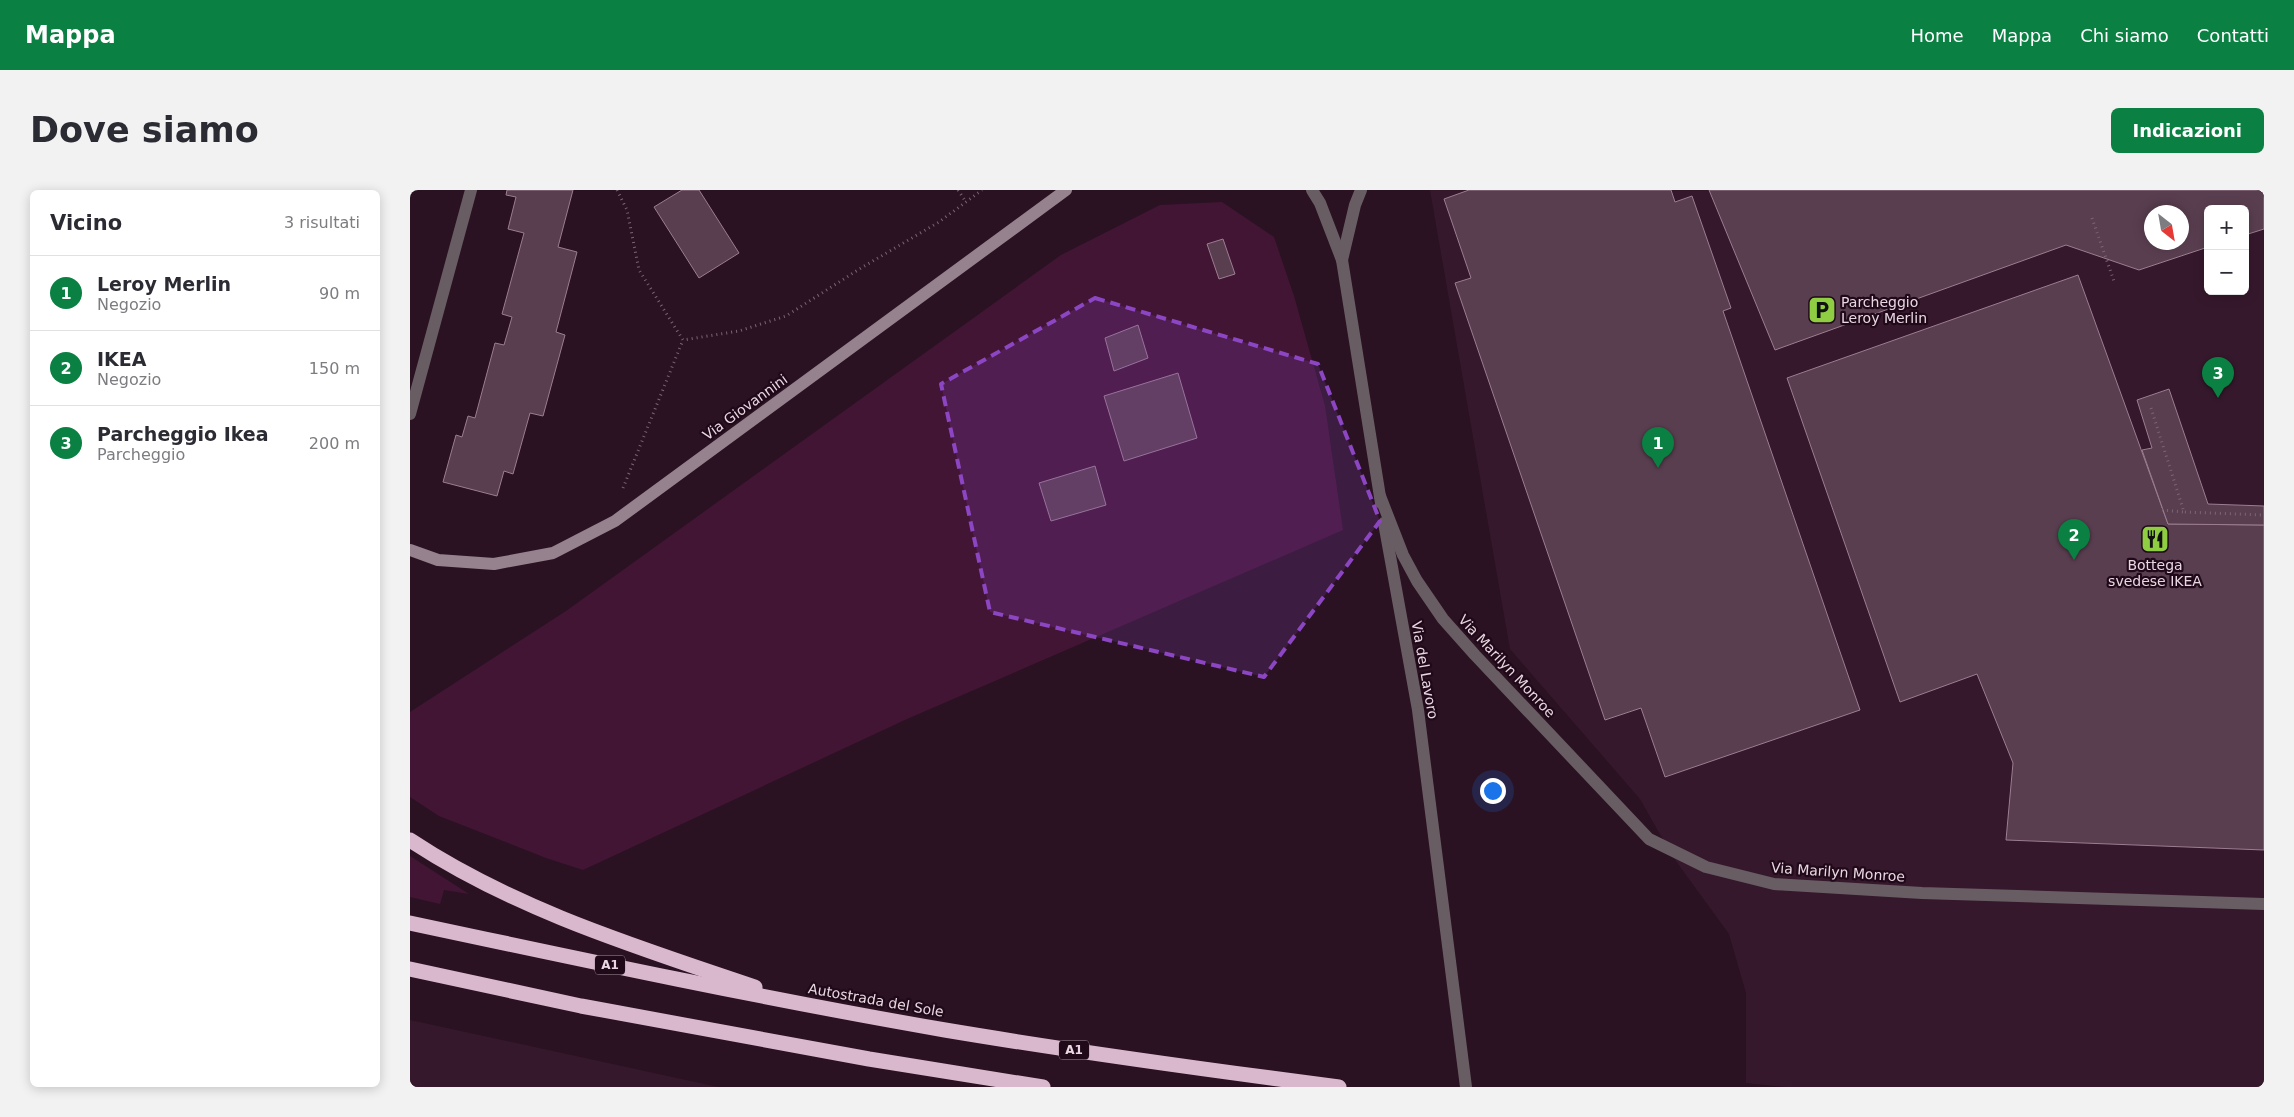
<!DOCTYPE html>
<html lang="it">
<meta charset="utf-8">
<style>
:root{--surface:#fff;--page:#f2f2f3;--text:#2b2b33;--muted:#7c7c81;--line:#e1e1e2;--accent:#0b8043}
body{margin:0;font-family:"DejaVu Sans",sans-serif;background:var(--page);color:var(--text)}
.controls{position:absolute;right:15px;top:15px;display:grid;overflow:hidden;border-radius:8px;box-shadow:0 2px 12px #0003}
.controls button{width:45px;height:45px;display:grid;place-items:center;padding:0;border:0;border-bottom:1px solid var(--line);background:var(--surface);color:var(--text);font:25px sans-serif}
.compass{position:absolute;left:1734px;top:15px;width:45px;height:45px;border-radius:50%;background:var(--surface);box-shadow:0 2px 12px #0003;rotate:149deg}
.you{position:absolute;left:1082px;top:600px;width:18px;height:18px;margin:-12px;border:4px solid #fff;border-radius:50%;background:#1a73e8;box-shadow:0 0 0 8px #1a73e833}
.badge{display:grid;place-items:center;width:32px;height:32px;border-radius:50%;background:var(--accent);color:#fff;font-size:16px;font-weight:700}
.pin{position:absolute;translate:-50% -41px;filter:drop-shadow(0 1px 2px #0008)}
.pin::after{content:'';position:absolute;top:26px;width:18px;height:15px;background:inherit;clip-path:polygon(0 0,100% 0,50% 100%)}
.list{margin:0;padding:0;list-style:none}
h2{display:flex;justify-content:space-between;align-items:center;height:65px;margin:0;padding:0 20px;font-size:21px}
h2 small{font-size:16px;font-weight:400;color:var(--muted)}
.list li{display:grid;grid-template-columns:32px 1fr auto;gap:15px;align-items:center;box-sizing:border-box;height:75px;padding:0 20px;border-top:1px solid var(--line)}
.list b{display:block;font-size:19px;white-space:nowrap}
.list p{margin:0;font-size:16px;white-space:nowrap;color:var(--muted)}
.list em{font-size:16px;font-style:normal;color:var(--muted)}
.map{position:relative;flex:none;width:1854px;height:897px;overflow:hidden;border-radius:8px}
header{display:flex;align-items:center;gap:30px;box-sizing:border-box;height:70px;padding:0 25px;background:var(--accent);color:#fff}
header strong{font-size:24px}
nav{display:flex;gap:28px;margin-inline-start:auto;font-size:18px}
.intro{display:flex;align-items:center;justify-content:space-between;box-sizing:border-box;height:120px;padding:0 30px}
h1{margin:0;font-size:35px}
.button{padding:12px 22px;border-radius:8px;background:var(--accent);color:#fff;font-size:18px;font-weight:700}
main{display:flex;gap:30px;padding:0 30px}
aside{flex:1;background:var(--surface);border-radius:8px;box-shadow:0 2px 12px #0003}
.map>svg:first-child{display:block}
</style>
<header>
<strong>Mappa</strong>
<nav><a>Home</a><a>Mappa</a><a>Chi siamo</a><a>Contatti</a></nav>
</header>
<div class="intro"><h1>Dove siamo</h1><a class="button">Indicazioni</a></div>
<main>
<aside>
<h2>Vicino<small>3 risultati</small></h2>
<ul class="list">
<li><span class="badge">1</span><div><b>Leroy Merlin</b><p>Negozio</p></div><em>90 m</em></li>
<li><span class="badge">2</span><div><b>IKEA</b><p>Negozio</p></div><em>150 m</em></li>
<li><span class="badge">3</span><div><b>Parcheggio Ikea</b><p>Parcheggio</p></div><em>200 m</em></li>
</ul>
</aside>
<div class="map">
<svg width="1854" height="897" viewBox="0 0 1854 897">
<rect width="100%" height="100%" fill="#2a1222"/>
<g fill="#36182c" fill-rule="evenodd">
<path d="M1020,0H1854V897H1376L1336,893V803L1319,744L1263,667L1230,609L1100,459ZM1798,19H1835V101H1798ZM1742,22H1772V52H1742Z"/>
<path d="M0,830L308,897H0Z"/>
</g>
<g fill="#421535">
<path d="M812,12L864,47L884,106L915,216L933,340L497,529L173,680L136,668L29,626L0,607V522L156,421L651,65L750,15Z"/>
<path d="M0,666L59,704L34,700L30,714L0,707Z"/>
</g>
<g fill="#593e4f" stroke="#9c7d91" fill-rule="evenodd">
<path d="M97,0H163L148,57L167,62L146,142L155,145L133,226L120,223L103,284L94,281L87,306L33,292L46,245L52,247L58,226L65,228L85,153L94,155L102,127L92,124L114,43L98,39L106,7L96,5Z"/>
<path d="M272,0H289L329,63L289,88L244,17Z"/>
<path d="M1059,0H1261L1265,12L1282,6L1321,118L1313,121L1450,520L1255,587L1231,518L1195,530L1045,93L1061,88L1034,9Z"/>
<path d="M1299,0H1854V39L1835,45V19H1798V57L1729,80L1656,55L1365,160ZM1742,22H1772V52H1742Z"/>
<path d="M813,49L825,84L809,89L797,54Z"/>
<path d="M1668,85L1758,334L1854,335V660L1596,650L1603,573L1567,484L1490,512L1377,188Z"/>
<path d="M728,135L738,168L704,181L695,148Z"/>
<path d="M768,183L787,248L714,271L694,206Z"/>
<path d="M1759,199L1798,314L1854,316V335L1758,334L1732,260L1742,258L1727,210Z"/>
<path d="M685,276L696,315L641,331L629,293Z"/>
</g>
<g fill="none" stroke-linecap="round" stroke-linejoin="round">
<g stroke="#7b6573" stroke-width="3" stroke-dasharray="1 4" stroke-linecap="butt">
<path d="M207,0L217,20L229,80L273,150L329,141L376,126L451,78L529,32L572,0"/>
<path d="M548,0L556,12"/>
<path d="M1682,28L1705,94"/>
<path d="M1741,218L1774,322L1854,325"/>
<path d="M213,298L273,150"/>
<path d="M1752,320L1774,322"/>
</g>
<g stroke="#695d64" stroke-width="12">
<path d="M902,0L910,13L932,70L971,313"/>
<path d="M932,70L945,15L951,0"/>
<path d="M0,224L61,0"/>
<path d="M970,306L993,365L1007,391L1033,429L1065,465L1239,649L1296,677L1364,694L1512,703L1854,714"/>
<path d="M974,333L1008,520L1056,897"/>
</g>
<path stroke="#96828e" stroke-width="12" d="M0,360L28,370L84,374L143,363L205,331L656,0"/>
<g stroke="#d9b8cd" stroke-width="15">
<path d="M0,650C104,719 227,757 345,797"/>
<path d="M0,733C178,771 356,809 535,840C666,862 798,880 929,897"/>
<path d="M0,779L171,816L459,869L633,897"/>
</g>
</g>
<path fill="#8c46c4" fill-opacity="0.2" stroke="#8c46c4" stroke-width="4" stroke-dasharray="10 6" stroke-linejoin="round" d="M685,108L908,174L970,331L854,487L580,422L531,194Z"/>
<defs>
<symbol id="parking-square" viewBox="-11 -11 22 22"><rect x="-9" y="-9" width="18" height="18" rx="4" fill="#8fcd42" stroke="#200919"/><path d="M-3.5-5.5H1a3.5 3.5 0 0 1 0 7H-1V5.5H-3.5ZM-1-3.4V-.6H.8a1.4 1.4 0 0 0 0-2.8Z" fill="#111"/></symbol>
<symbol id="restaurant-square" viewBox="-11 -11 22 22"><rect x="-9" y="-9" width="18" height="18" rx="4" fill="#8fcd42" stroke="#200919"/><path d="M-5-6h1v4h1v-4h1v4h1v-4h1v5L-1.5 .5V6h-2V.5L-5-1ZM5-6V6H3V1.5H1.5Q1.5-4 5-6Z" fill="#111"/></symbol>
</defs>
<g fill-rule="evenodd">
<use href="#parking-square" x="1396" y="104" width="32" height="32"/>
<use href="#restaurant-square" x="1729" y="333" width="32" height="32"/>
</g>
<g text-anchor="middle" stroke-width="4.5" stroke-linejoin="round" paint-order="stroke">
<g fill="#200919" stroke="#ad9aa6" stroke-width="1">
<rect x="185" y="765.5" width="30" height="19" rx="4"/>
<rect x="649" y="850.5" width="30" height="19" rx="4"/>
</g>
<g font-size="12" font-weight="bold" fill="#e9d8e3">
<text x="200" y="779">A1</text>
<text x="664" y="864">A1</text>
</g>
<g font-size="14" fill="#e9d8e3" stroke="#200919" text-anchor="start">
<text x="1431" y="117">Parcheggio<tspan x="1431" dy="16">Leroy Merlin</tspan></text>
<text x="1745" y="380" text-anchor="middle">Bottega<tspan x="1745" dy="16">svedese IKEA</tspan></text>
</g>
<g font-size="14" fill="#e9d8e3" stroke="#200919">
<text transform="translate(335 217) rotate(-36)" y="5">Via Giovannini</text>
<text transform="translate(1097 476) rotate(47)" y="5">Via Marilyn Monroe</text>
<text transform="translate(1015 480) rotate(80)" y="5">Via del Lavoro</text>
<text transform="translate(1428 682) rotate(4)" y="5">Via Marilyn Monroe</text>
<text transform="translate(466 810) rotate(10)" y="5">Autostrada del Sole</text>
</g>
</g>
</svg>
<div class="controls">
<button>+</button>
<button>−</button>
</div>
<svg class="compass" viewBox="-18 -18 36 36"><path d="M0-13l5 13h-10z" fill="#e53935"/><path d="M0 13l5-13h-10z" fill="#7c7c81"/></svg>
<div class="you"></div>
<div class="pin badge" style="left:1248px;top:278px">1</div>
<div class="pin badge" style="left:1664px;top:370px">2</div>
<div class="pin badge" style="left:1808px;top:208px">3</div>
</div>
</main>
